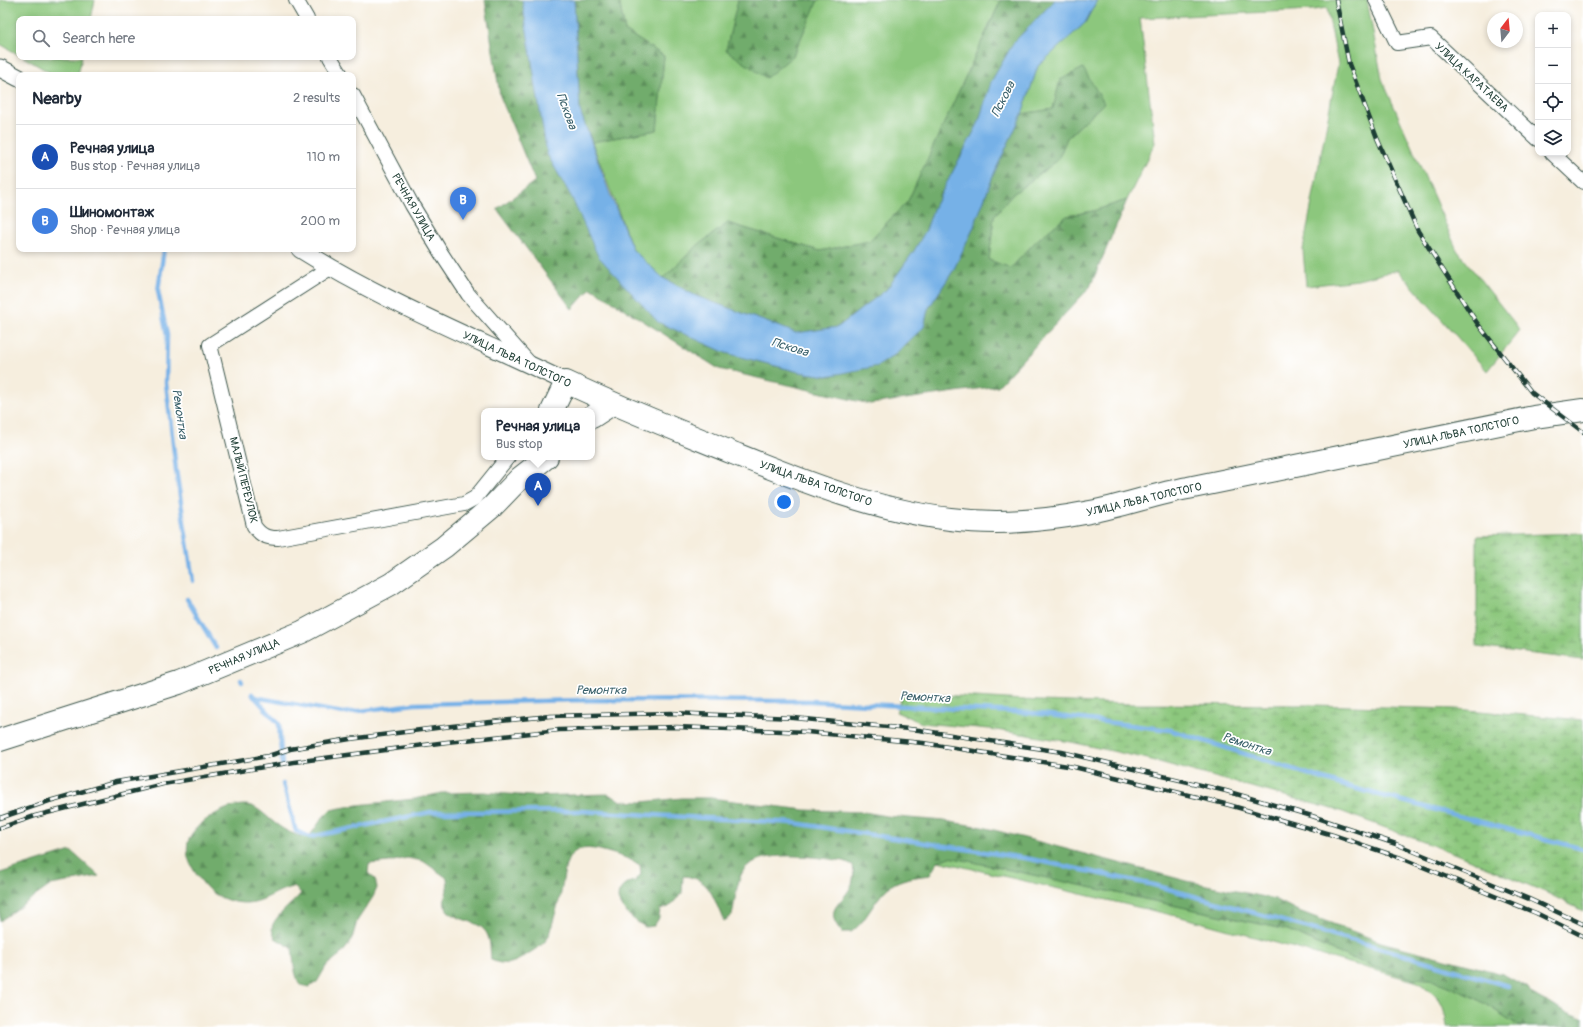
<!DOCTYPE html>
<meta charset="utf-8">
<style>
:root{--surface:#fff;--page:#f6f6f7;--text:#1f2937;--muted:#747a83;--line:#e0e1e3;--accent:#0f766e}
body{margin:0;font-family:Pangolin,sans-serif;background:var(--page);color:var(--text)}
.controls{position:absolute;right:12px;top:12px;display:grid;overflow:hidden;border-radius:8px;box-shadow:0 2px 6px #0003}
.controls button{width:36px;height:36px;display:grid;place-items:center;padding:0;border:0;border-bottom:1px solid var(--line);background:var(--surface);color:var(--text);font:20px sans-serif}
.compass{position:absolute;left:1487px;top:12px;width:36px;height:36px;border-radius:50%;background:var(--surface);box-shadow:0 2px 6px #0003;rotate:16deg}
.you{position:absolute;left:784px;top:502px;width:14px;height:14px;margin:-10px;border:3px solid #fff;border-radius:50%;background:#1a73e8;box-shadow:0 0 0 6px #1a73e833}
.badge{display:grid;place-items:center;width:26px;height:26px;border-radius:50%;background:var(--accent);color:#fff;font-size:13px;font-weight:700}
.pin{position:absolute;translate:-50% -33px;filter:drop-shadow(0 1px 2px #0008)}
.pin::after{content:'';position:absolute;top:21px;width:14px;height:12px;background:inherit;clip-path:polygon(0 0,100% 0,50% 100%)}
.popup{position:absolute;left:481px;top:408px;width:114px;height:52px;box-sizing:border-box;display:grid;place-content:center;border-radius:8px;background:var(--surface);filter:drop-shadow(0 1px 3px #0005);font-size:13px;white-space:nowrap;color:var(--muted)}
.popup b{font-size:15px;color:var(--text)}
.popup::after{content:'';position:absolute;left:50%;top:100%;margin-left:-8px;border:8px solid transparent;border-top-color:var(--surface)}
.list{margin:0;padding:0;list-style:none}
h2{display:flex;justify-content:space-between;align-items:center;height:52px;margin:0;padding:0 16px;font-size:17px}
h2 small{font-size:13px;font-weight:400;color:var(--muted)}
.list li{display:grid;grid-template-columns:26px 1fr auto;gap:12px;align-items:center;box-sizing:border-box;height:64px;padding:0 16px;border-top:1px solid var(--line)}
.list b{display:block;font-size:15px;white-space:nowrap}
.list p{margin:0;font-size:13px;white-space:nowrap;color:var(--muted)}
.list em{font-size:13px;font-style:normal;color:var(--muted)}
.icon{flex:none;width:22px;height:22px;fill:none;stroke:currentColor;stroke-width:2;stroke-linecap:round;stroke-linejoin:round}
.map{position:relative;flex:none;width:1583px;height:1027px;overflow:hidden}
.search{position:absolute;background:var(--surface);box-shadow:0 2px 6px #0003;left:16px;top:16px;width:340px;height:44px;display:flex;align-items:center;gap:10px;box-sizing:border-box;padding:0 14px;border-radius:8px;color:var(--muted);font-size:15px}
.panel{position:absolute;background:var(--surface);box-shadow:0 2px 6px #0003;left:16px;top:72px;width:340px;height:180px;border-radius:8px}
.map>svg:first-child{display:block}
</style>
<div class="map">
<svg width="1583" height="1027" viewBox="0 0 1583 1027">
<defs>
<pattern id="forest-firs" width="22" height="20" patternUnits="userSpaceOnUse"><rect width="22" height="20" fill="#71ac6c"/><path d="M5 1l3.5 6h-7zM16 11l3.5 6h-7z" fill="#5c8d5a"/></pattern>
<pattern id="wetland-marsh" width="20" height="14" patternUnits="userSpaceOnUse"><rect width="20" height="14" fill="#8cc77d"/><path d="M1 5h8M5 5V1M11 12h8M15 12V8" fill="none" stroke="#72a367"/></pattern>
</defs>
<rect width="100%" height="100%" fill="#fff"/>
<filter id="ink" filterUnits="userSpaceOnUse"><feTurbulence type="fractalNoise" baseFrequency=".025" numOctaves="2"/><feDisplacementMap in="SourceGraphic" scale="8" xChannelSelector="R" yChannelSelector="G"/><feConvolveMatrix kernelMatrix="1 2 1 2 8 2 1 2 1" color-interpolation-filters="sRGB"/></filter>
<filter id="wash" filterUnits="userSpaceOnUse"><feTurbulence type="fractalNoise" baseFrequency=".012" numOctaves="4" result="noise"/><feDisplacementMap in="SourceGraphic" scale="16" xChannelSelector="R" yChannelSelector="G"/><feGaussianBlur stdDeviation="0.9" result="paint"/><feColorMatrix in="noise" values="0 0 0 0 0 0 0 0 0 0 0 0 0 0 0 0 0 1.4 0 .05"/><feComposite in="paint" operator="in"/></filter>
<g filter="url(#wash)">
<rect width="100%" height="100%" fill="#f6eede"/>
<g fill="#8cc77d" stroke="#568258">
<path d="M0,0H95L91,19H19V55L0,44Z"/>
<path d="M619,0H738L726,50L793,56L818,0H1001L908,201L869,241L820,251L728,223L698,245L663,278L633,250L592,142L657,130L664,56L625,31Z"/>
<path d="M1097,0H1367L1382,79L1457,250L1520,330L1487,371L1398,270L1358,280L1306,286L1303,250L1338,64L1327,8L1313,10L1140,18L1155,143L1127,200L1093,211L1067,216L1036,241L1011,268L989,260L994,216L1013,194L1058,160L1067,138L1104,103L1060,80L1053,109L1022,114L1038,66L1085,23Z"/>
<path d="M23,57H82L78,75H54Z"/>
<path d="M950,857L1288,930L1324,947L1374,967L1411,978L1430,979L1448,986L1474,997L1521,1027H1447C1444,1000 1439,998 1418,982L1189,919L938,861Z"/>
</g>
<g fill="url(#forest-firs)" stroke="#487450">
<path d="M485,0H522L547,154L571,196L726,353L799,372L827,376L924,327L928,309L953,271L973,229L995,171L1022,114L1053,109L1060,80L1083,68L1104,103L1067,138L1058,160L1013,194L994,216L989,260L1011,268L1036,241L1067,216L1093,211L1127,200L1090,287L998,386L870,404L719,369L591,288L572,309L497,209L535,181L500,96Z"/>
<path d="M574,0H619L625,31L664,56L657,130L592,142L580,111Z"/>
<path d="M738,0H818L793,56L766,78L726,50Z"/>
<path d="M1001,0H1055L1014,42L991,82L978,124L934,207L926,230L914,251L887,289L838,327L796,333L696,296L663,278L698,245L728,223L820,251L869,241L908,201Z"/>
<path d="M484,792L531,796L608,794L622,801L641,802L682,798H711L805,810L864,812L886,816L944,821L983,827L1187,881L1275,899L1296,910L1381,942L1503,974L1528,988L1531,993L1541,999L1567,1012L1583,1018V1027H1521L1474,997L1448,986L1430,979L1411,978L1374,967L1324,947L1288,930L950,857L938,861L930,875C898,879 889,881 871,909C865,918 860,926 851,932H842C821,908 844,904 852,884C854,877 854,872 853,865L844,861C821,858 758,847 743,871C736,883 735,902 732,916L724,921C713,900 712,878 683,876L682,893L669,907L660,909L659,918L654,926L645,927C631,918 605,900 626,884C629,882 632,882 635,881C637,879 639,876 641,874L640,865C627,857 614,854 600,850C564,842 566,866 561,892C559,903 555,914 552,925C550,929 550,935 547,939C542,946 532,951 525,956C513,964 505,966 491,960C490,951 491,940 486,932C477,918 451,922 445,906C443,899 447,894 447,888C448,885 447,881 447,878L423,861L407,858L389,862L369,864L368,873L375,879L377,888L373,897L357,921L352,939L347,947L341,954L327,965L317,982L309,987L300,985C293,970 294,963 292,948L275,938C274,935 272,931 272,928C273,917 294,903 301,893L294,887C277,889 264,903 246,903C234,903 221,899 212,892C205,888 191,868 189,860C187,856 187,846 188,842C193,823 227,804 246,805C258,805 269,820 279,826C289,833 297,836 309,837L323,817L330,810L357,805L414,799L442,793Z"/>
<path d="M71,851L99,876L51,885L0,921V873Z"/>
</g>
<g fill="url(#wetland-marsh)" stroke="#568258">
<path d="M1583,533V660L1477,647V536Z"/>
<path d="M909,693L1040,701L1130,704L1314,705L1456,709L1583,720V911L1547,893L1456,854L1340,811L1148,759L1071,742L990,729L922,723L896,712L901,698Z"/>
</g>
<path fill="#76b1e7" stroke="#4a778e" d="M522,0H574L580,111L610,194L633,250L663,278L696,296L796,333L838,327L887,289L914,251L926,230L934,207L978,124L991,82L1014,42L1055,0H1097L1085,23L1038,66L1022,114L995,171L973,229L953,271L928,309L924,327L893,356L878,366L827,376L799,372L726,353L658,322L598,256L571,196L547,154Z"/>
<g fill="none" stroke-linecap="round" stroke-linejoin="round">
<g stroke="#76b1e7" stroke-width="4.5">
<path d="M164,249L158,291L167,335L166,383L176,470L193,581"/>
<path d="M187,599L216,648"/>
<path d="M241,680L242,682"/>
<path d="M252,694L279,724L282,765"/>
<path d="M254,697L343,713L415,704L579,700L811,701L1033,713L1170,730L1342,785L1583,849"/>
<path d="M283,784L296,831L310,837L431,812L581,811L794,823L1030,859L1154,885L1391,951L1508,986"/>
</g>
</g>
</g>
<g filter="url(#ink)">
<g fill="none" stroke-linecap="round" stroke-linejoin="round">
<defs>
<g id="minor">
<path d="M296,0L307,19"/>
<path d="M1376,0L1397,43L1431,38L1538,139"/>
<path d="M330,57L341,75"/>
<path d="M353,95L412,205L441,253L468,294L530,364"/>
<path d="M1552,153L1583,182"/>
<path d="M330,268L210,345L254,526C261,536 267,538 278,538L464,504L475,498L508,457"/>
</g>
<g id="tertiary">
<path d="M0,68L19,78"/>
<path d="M300,249C384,302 477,339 566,382"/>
</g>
<g id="primary">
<path d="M552,411L566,382C621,408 677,430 733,453C803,481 874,510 950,519C996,525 1045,521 1090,512C1123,506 1155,494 1188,488C1304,464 1419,440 1534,417L1583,410"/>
<path d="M592,417L612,404"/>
<path d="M0,740L179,683L302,632L391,584L444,547L493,506L520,478L547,457"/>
</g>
</defs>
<use href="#minor" stroke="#3f584e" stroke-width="16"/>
<use href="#tertiary" stroke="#3f584e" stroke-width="19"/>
<use href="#primary" stroke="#3f584e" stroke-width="24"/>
<use href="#minor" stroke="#fff" stroke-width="14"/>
<use href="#tertiary" stroke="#fff" stroke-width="17"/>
<use href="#primary" stroke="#fff" stroke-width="22"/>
<defs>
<g id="rail">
<path d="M1336,0L1349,64L1377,138L1418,231L1477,323L1532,393L1583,432"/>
<path d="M0,818L49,801L116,782L268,756L290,749L350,739L452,726L550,716L671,713L794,718L919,730L1062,752L1226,791L1312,816L1396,844L1529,899L1583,924"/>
<path d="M0,828L35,816L163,784L294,762L447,742L559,730L676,727L807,732L923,743L1074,767L1229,805L1333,835L1401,858L1536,913L1583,936"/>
</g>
</defs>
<use href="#rail" stroke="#1f3d34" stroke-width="4.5"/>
<use href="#rail" stroke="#fff" stroke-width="3" stroke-dasharray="9" stroke-linecap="butt"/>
</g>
</g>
<g text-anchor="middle" stroke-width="3.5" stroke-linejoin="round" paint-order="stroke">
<g font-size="11" fill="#1f3d34" stroke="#fff">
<text transform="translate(1472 77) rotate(43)" y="4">УЛИЦА КАРАТАЕВА</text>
<text transform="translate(414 207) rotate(60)" y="4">РЕЧНАЯ УЛИЦА</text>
<text transform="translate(517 359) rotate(25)" y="4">УЛИЦА ЛЬВА ТОЛСТОГО</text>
<text transform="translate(1461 432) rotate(-12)" y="4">УЛИЦА ЛЬВА ТОЛСТОГО</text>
<text transform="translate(244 480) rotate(76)" y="4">МАЛЫЙ ПЕРЕУЛОК</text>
<text transform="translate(816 483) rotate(19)" y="4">УЛИЦА ЛЬВА ТОЛСТОГО</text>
<text transform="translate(1144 499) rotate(-13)" y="4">УЛИЦА ЛЬВА ТОЛСТОГО</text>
<text transform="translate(244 656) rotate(-23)" y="4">РЕЧНАЯ УЛИЦА</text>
</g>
<g font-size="12" font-style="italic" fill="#39606a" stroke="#fff">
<text transform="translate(1003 99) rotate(-63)" y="4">Пскова</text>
<text transform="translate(567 111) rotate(70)" y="4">Пскова</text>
<text transform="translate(790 347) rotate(17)" y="4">Пскова</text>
<text transform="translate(180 414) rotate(82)" y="4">Ремонтка</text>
<text x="601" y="694">Ремонтка</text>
<text transform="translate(925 697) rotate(3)" y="4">Ремонтка</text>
<text transform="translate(1247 744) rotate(18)" y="4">Ремонтка</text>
</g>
</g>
</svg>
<div class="controls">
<button>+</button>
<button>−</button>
<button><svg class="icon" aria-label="locate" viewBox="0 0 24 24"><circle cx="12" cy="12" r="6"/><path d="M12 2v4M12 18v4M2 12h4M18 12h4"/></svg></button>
<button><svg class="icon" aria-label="layers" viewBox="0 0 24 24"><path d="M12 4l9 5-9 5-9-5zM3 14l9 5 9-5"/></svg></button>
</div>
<svg class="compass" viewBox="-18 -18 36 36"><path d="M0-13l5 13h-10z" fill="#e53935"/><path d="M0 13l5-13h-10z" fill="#747a83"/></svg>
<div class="you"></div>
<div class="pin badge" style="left:538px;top:506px;background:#1a4fb4">A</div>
<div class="popup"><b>Речная улица</b>Bus stop</div>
<div class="pin badge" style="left:463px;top:220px;background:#3f7fe0">B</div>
<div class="search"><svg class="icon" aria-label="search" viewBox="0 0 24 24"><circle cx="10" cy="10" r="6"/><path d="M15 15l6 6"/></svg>Search here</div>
<section class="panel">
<h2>Nearby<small>2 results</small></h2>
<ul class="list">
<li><span class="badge" style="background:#1a4fb4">A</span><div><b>Речная улица</b><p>Bus stop · Речная улица</p></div><em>110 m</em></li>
<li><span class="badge" style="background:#3f7fe0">B</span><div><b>Шиномонтаж</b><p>Shop · Речная улица</p></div><em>200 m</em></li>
</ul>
</section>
</div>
